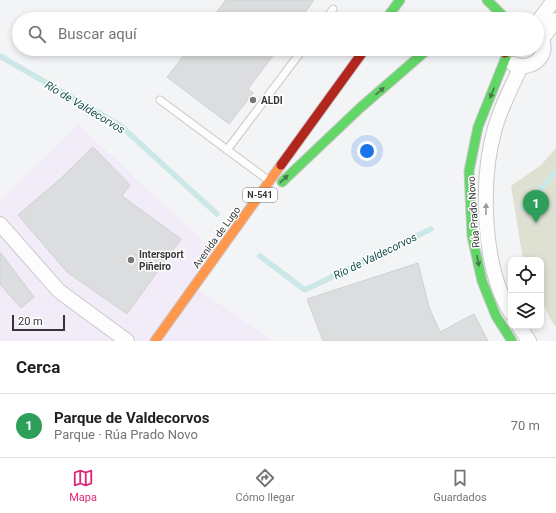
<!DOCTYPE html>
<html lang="es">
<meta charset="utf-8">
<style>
:root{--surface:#fff;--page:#f2f2f2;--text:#202124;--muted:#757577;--line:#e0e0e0;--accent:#db2777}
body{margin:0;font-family:Roboto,sans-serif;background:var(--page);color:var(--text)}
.controls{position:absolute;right:12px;bottom:12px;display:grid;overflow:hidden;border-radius:8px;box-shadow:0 2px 6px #0003}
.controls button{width:36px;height:36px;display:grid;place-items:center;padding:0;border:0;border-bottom:1px solid var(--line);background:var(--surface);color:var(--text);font:20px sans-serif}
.scale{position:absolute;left:12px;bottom:10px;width:53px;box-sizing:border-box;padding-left:4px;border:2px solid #353637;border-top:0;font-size:11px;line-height:14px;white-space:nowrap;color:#353637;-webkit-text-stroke:3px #fff;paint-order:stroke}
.you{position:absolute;left:367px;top:151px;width:14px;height:14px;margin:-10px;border:3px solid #fff;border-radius:50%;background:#1a73e8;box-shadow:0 0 0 6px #1a73e833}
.badge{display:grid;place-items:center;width:26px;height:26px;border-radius:50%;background:var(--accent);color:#fff;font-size:13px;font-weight:700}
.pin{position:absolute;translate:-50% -33px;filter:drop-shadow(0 1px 2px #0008)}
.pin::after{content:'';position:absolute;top:21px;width:14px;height:12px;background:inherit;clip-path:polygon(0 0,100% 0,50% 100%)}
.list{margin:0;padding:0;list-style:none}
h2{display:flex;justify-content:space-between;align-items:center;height:52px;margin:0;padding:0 16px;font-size:17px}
h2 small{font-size:13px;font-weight:400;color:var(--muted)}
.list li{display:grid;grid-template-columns:26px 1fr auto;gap:12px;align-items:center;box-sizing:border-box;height:64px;padding:0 16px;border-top:1px solid var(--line)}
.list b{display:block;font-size:15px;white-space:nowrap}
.list p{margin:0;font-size:13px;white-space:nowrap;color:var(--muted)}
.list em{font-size:13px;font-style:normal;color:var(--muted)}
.icon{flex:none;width:22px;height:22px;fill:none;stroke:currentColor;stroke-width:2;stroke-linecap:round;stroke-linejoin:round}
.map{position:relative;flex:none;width:556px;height:341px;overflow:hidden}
.search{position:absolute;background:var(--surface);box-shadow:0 2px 6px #0003;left:12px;right:12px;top:12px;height:44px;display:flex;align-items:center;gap:10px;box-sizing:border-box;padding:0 14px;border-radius:22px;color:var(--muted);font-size:15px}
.sheet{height:116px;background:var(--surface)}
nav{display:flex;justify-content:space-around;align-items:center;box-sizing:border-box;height:56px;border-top:1px solid var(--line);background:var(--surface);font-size:11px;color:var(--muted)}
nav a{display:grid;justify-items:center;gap:2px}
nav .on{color:var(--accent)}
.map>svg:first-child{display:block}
</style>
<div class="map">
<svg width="556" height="341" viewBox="0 0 556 341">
<rect width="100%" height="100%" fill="#f3f4f6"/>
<path fill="#f1ecf8" d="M78,124L218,255L194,287L274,341H0V201Z"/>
<path fill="#dee1d2" d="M556,148V327L552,322L541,300V260H523L511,186L541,165Z"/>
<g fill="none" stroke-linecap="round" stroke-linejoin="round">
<g stroke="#cbe7e8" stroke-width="5.5">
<path d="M0,56L121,126L217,214"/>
<path d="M522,208L556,172"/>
<path d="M260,256L305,290L431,229"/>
</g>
</g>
<g fill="#dbddde" stroke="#d0d1d2">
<path d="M226,0H314L300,19H211Z"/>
<path d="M189,49H278L248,89L253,93L229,124L167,77Z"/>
<path d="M93,147L130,185L122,196L181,239L127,314L67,272L18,215L59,180Z"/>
<path d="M0,252L34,297L21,308L0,284Z"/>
<path d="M418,263L429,307L440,332L474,314L488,341H323L307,299Z"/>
</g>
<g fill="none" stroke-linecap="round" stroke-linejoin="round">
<defs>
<g id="lane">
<path d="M326,19L333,9"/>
<path d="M160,100L268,180"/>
<path d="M227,150L303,49"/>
</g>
<g id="street">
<path d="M537,23L554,0"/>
<path d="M542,39L556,20"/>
<path d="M513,64C535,73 554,50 537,33"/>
<path d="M0,224L59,291L127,341"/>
<path d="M511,313C482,267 480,180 495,128C501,107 511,87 521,67"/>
<path d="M519,326L529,341"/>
</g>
<g id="fast">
<path d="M487,0L506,19"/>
<path d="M386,19L400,0"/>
<path d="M506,57L478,127L469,171L472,236L482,281L496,316L512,341"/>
<path d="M282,182L360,108L428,49"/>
</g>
<path id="slow" d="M155,341L281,165"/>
<g id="jam">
<path d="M503,49L505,53"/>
<path d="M281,165L365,49"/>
</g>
</defs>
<use href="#lane" stroke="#c8c8c9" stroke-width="9"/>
<use href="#street" stroke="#c8c8c9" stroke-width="16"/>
<use href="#fast" stroke="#c8c8c9" stroke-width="11"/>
<use href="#slow" stroke="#c8c8c9" stroke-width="11"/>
<use href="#jam" stroke="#c8c8c9" stroke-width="11"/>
<use href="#lane" stroke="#fdfdfe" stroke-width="7"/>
<use href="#street" stroke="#fdfdfe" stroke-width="14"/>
<use href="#fast" stroke="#63d668" stroke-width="9"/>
<use href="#slow" stroke="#ff974d" stroke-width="9"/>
<use href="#jam" stroke="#b3261e" stroke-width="9"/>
</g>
<defs><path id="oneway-solid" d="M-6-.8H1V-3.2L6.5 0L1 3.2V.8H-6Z"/></defs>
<g fill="#47764b">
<use href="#oneway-solid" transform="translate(380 91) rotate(-41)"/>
<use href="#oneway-solid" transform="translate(492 93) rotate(112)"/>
<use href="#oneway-solid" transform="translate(284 179) rotate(-43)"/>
<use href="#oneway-solid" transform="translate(478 261) rotate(78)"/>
</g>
<use fill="#999a9a" href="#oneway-solid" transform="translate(486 209) rotate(-89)"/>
<g fill="#78787a" stroke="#fff" stroke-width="1.5">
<circle cx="253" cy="100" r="4"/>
<circle cx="131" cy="260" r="4"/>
</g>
<g text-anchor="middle" stroke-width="3" stroke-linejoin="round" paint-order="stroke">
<rect fill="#fff" stroke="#727273" stroke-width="1" x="243" y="188" width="34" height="14" rx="3"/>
<g font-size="9" font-weight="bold" fill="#353637">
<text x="260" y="198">N-541</text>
</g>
<g font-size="10" font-weight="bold" fill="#353637" stroke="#fff" text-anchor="start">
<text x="261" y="104">ALDI</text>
<text x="139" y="258">Intersport<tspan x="139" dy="12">Piñeiro</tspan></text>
</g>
<g font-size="10" fill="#353637" stroke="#fff">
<text transform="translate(473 212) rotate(-94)" y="4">Rúa Prado Novo</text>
<text transform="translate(216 237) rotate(-54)" y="4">Avenida de Lugo</text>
</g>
<g font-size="11" font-style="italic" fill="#154e4f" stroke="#fff">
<text transform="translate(85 107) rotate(31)" y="4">Río de Valdecorvos</text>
<text transform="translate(375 256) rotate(-26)" y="4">Río de Valdecorvos</text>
</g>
</g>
</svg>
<div class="controls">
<button><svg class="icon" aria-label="locate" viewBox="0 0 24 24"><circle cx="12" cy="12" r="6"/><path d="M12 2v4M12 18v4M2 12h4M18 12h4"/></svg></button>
<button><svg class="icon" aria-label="layers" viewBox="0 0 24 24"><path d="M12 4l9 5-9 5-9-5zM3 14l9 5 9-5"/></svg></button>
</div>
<div class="scale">20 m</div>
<div class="you"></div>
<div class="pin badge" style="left:536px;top:223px;background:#2e9e5b">1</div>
<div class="search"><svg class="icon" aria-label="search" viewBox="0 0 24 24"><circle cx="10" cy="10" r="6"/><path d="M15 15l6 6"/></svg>Buscar aquí</div>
</div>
<section class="sheet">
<h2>Cerca<small></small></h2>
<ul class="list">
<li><span class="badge" style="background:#2e9e5b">1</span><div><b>Parque de Valdecorvos</b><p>Parque · Rúa Prado Novo</p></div><em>70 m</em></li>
</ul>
</section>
<nav>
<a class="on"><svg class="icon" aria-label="map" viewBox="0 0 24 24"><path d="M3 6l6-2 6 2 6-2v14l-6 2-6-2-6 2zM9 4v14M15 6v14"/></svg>Mapa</a>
<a><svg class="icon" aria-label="directions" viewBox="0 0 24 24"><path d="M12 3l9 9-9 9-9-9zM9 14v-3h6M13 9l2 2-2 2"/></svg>Cómo llegar</a>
<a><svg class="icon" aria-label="saved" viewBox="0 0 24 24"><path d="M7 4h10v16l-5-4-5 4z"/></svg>Guardados</a>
</nav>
